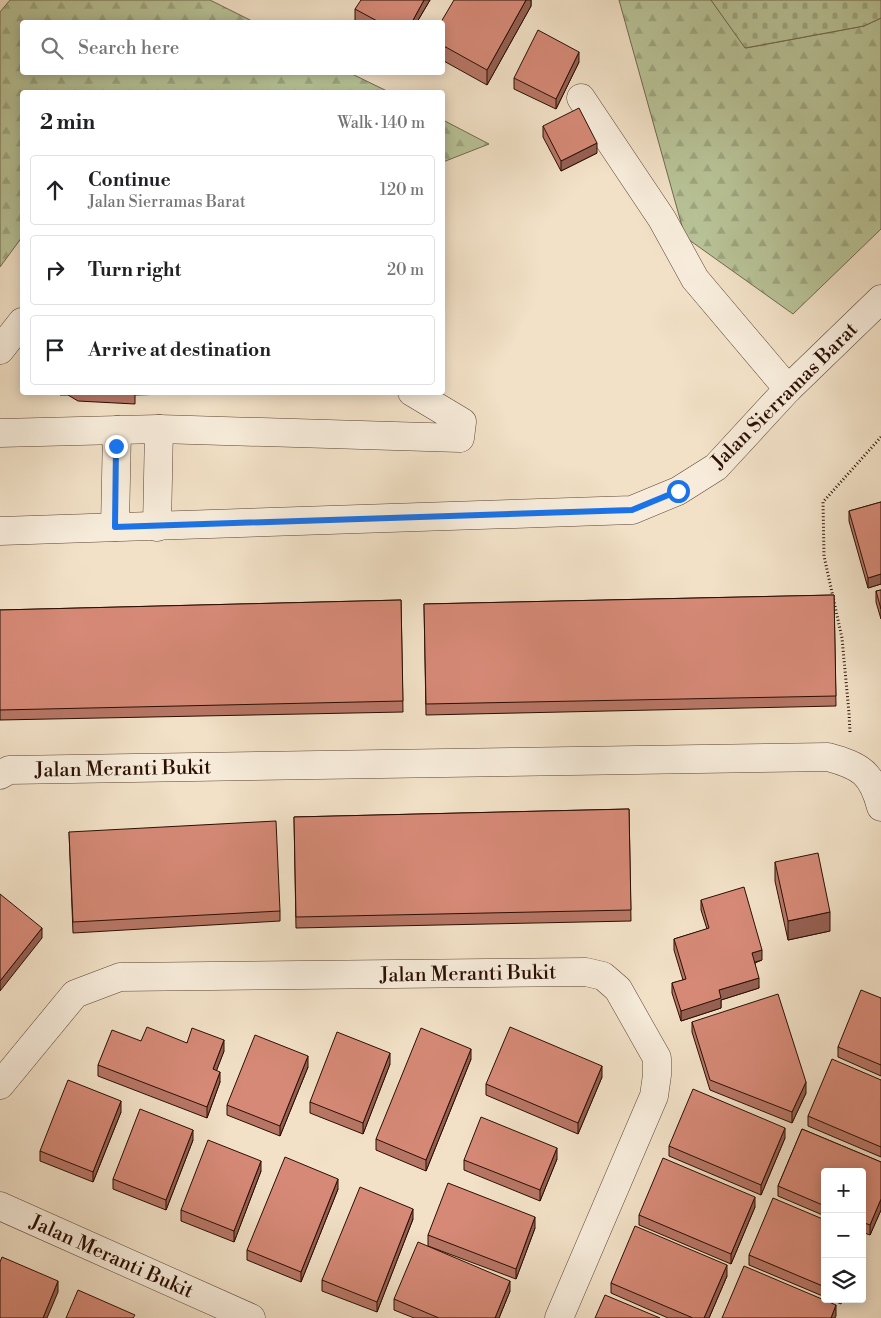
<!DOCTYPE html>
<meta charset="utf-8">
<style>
:root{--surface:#fff;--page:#f2f2f2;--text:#202124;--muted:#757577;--line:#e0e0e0}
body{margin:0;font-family:"Libre Bodoni",serif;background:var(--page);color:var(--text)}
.controls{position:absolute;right:15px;bottom:15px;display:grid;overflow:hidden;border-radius:5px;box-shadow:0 2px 12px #0003}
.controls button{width:45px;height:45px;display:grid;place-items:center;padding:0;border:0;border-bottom:1px solid var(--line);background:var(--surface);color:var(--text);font:25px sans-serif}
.stop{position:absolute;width:15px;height:15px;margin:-11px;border:4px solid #1a73e8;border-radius:50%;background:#fff}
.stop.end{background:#1a73e8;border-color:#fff;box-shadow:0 1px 5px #0008}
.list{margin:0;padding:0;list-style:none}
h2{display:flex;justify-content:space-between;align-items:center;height:65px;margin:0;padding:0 20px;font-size:21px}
h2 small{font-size:16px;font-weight:400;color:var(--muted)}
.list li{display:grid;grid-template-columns:32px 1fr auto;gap:15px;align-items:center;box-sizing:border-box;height:70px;margin:0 10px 10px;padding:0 10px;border:1px solid var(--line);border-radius:5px}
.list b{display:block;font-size:19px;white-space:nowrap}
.list p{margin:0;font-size:16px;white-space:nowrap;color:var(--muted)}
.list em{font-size:16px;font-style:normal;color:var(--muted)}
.icon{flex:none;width:28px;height:28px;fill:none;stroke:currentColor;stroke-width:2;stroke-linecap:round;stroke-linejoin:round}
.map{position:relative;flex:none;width:881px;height:1318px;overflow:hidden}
.search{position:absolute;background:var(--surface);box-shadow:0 2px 12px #0003;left:20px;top:20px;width:425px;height:55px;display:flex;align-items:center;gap:12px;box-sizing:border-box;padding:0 18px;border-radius:5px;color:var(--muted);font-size:19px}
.panel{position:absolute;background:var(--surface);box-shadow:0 2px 12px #0003;left:20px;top:90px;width:425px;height:305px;border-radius:5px}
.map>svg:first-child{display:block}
</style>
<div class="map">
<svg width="881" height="1318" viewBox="0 0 881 1318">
<defs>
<pattern id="forest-firs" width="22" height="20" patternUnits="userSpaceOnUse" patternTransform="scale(1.25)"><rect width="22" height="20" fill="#b8c397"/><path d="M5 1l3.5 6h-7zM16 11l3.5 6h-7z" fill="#9ea680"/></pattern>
<pattern id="cemetery-stones" width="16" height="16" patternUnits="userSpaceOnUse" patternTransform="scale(1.25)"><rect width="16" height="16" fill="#b8c397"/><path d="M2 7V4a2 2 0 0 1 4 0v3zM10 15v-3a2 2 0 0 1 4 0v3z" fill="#9ea680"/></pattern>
</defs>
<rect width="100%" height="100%" fill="#f2e1c7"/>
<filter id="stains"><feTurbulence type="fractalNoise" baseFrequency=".004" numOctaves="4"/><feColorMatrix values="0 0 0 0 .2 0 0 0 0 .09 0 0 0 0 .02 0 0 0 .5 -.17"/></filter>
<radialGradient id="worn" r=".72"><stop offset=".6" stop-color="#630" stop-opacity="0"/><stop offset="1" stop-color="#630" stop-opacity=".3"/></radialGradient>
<g fill="url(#forest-firs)" stroke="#71684d">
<path d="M10,0H210L254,22H22V72L350,73L389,92H22V237L0,267V12Z"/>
<path d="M619,0H711L746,48L864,26L881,18V229L793,314L685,237Z"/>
<path d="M443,120L489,144L443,162Z"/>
</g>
<path fill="url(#cemetery-stones)" stroke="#71684d" d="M711,0H881V18L864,26L745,48Z"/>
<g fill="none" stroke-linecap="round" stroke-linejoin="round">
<defs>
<g id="minor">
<path d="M581,98L662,219L695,279L788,389"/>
<path d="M0,350L22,322"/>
<path d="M0,433L159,429L460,438L462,422L412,392"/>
<path d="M115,527L117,430"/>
<path d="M157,527L159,429"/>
<path d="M0,531L632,510L678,491L716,467L788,389L881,299"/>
<path d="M0,775L9,770L828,757C861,766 872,773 881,807"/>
<path d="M0,1085L75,994L120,977L586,972L603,976L618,989L657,1058V1075L654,1096L559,1318"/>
<path d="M0,1206L251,1318"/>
</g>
</defs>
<use href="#minor" stroke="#5c4334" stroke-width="29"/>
<path stroke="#2a0e03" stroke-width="3" stroke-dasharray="1 2.5" stroke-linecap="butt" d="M850,732L849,713L842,638L824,556L823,502L881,437"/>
<use href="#minor" stroke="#f7ecdb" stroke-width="28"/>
</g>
<g fill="#b77665" stroke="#2a0e03">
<path d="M430,0L417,22H360L355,20V9Z"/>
<path d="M531,0V6L487,85L442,60V22Z"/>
<path d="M579,62L556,109L514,89V78Z"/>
<path d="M543,126L597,153L561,171L543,137Z"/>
<path d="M60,392H231L135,395V404L78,401L68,395H60Z"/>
<path d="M881,502V584L868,588L849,521V511Z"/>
<path d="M881,590V619L876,602V591Z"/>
<path d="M834,595L836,706L426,715L424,604Z"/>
<path d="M401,600L403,712L0,720V610Z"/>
<path d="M629,809L631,921L296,928L294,817Z"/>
<path d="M69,832L280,911V921L73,933Z"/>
<path d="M775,862L830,931L788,940L775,881Z"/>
<path d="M701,900L762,960L755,963L759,988L721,1000V1008L681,1021L672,993V983L683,980L674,950V939L707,929L701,910Z"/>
<path d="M881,998V1076L838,1057V1047Z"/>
<path d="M692,1022L806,1093L792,1123L710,1090L692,1032Z"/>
<path d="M141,1041L187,1043L224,1051L216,1071L220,1082L207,1118L98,1076V1065Z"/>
<path d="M471,1059L426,1171L376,1150V1139Z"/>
<path d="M390,1064L363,1134L310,1113V1102Z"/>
<path d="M308,1067L280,1136L227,1115V1105Z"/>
<path d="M602,1077L578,1134L486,1095V1084Z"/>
<path d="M881,1080V1157L808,1126V1116Z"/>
<path d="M121,1112L93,1182L40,1161V1151Z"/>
<path d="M802,1129L881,1162V1210L870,1235L862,1232V1172H825V1216L778,1196V1186Z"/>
<path d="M785,1138L761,1195L669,1156V1146Z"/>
<path d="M193,1140L166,1210L113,1189V1179Z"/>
<path d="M557,1159L540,1201L464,1170V1160Z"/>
<path d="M261,1171L234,1242L181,1221V1210Z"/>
<path d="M338,1189L301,1282L247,1260V1250Z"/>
<path d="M755,1207L731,1264L639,1225V1215Z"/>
<path d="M413,1219L377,1312L322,1291V1280Z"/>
<path d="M825,1220V1297L749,1265V1255Z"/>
<path d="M535,1228L516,1279L428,1246V1235Z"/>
<path d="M727,1276L709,1318H668L611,1293V1283Z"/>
<path d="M510,1291L499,1318H414L394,1310V1299Z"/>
<path d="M829,1299H843L841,1304Z"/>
</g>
<g fill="#956053" stroke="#2a0e03">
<path d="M424,0H430L417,22H412Z"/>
<path d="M526,0H531V6L487,85V70Z"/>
<path d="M579,52V62L556,109V99Z"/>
<path d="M597,143V153L561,171V161Z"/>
<path d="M881,574V584L868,588V578Z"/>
<path d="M830,912V931L788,940V921Z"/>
<path d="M42,928V938L0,991V981Z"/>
<path d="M762,950V960L752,963V953Z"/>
<path d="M759,978V988L721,1000V1008L681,1021V1011L719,990Z"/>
<path d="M224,1040V1051L213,1080V1069Z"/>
<path d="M471,1049V1059L426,1171V1160Z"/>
<path d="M390,1053V1064L363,1134V1123Z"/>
<path d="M308,1056V1067L280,1136V1126Z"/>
<path d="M602,1066V1077L578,1134V1123Z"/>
<path d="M220,1072V1082L207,1118V1107Z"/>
<path d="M806,1082V1093L792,1123V1112Z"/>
<path d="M121,1101V1112L93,1182V1172Z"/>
<path d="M785,1128V1138L761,1195V1185Z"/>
<path d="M193,1130V1140L166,1210V1200Z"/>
<path d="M557,1148V1159L540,1201V1190Z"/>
<path d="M261,1161V1171L234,1242V1231Z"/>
<path d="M338,1179V1189L301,1282V1272Z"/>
<path d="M755,1197V1207L731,1264V1254Z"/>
<path d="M881,1199V1210L870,1235V1225Z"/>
<path d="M413,1209V1219L377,1312V1302Z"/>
<path d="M535,1217V1228L516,1279V1269Z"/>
<path d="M865,1237V1247L862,1253V1242Z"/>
<path d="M727,1265V1276L709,1318H704Z"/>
<path d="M58,1281V1292L47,1318H43Z"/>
<path d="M510,1281V1291L499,1318H495Z"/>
<path d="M836,1305V1316L835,1318H831Z"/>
</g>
<g fill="#d58976" stroke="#2a0e03">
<path d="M361,0H424L412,22H379L355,9Z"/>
<path d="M454,0H526L487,70L442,45V22H441Z"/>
<path d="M538,30L579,52L556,99L514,78Z"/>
<path d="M579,108L597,143L561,161L543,126Z"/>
<path d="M881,502V574L868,578L849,511Z"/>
<path d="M881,590V609L876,591Z"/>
<path d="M834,595L836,696L426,704L424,604Z"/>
<path d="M401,600L403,701L0,710V610Z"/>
<path d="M629,809L631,910L296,917L294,817Z"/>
<path d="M276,821L280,911L73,922L69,832Z"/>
<path d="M818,853L830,912L788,921L775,862Z"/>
<path d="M744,887L762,950L752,953L759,978L719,990L721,998L681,1011L672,983L686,979L674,939L709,928L701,900Z"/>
<path d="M0,894L42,928L0,981Z"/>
<path d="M861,990L881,998V1065L838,1047Z"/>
<path d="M778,994L806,1082L792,1112L710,1080L692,1022Z"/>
<path d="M147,1027L187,1043L192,1028L224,1040L213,1069L220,1072L207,1107L98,1065L112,1030L141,1041Z"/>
<path d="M510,1027L602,1066L578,1123L486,1084Z"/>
<path d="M421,1028L471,1049L426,1160L376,1139Z"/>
<path d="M337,1032L390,1053L363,1123L310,1102Z"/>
<path d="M255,1035L308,1056L280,1126L227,1105Z"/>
<path d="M832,1059L881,1080V1147L808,1116Z"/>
<path d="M68,1080L121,1101L93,1172L40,1151Z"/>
<path d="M693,1089L785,1128L761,1185L669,1146Z"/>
<path d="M140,1109L193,1130L166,1200L113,1179Z"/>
<path d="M481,1117L557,1148L540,1190L464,1160Z"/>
<path d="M802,1129L881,1162V1199L870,1225L862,1222V1172H825V1206L778,1186Z"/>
<path d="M208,1140L261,1161L234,1231L181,1210Z"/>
<path d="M285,1157L338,1179L301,1272L247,1250Z"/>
<path d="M663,1158L755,1197L731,1254L639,1215Z"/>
<path d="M448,1183L535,1217L516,1269L428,1235Z"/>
<path d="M360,1187L413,1209L377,1302L322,1280Z"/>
<path d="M773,1198L825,1220V1287L749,1255Z"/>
<path d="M635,1226L727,1265L704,1318H693L611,1283Z"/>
<path d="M862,1236L865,1237L862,1242Z"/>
<path d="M418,1242L510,1281L495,1318H439L394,1299Z"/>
<path d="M2,1257L58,1281L43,1318H0V1262Z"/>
<path d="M744,1266L836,1305L831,1318H722Z"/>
<path d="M78,1290L135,1315L133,1318H66Z"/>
<path d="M605,1295L660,1318H595Z"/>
</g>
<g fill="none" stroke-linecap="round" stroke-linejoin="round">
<path stroke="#1a73e8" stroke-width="6" d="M116,446L115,527L632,510L678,491"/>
</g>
<g text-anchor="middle" stroke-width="4" stroke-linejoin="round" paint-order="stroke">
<g font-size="20" fill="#2a0e03" stroke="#f7ecdb">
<text transform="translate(784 395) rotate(-45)" y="7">Jalan Sierramas Barat</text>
<text transform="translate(123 768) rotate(-1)" y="7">Jalan Meranti Bukit</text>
<text transform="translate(468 973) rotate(-1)" y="7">Jalan Meranti Bukit</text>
<text transform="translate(112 1256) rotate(24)" y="7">Jalan Meranti Bukit</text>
</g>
</g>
<rect width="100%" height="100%" filter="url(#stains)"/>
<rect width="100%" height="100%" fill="url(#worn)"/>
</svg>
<div class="controls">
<button>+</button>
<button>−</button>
<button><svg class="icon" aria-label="layers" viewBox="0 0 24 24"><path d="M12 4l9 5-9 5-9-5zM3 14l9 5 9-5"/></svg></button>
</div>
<div class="stop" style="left:678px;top:491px"></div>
<div class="stop end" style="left:116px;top:446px"></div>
<div class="search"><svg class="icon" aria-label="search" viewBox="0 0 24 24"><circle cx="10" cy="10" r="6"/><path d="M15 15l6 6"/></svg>Search here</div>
<section class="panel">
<h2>2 min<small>Walk · 140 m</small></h2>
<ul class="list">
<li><svg class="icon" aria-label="ahead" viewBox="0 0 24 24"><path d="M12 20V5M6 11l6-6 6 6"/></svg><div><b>Continue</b><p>Jalan Sierramas Barat</p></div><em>120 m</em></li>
<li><svg class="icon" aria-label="right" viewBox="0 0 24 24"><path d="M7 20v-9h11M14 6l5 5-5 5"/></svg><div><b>Turn right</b></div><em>20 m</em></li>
<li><svg class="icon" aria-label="arrive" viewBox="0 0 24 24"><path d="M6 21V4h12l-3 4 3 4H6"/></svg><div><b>Arrive at destination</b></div></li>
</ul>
</section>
</div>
